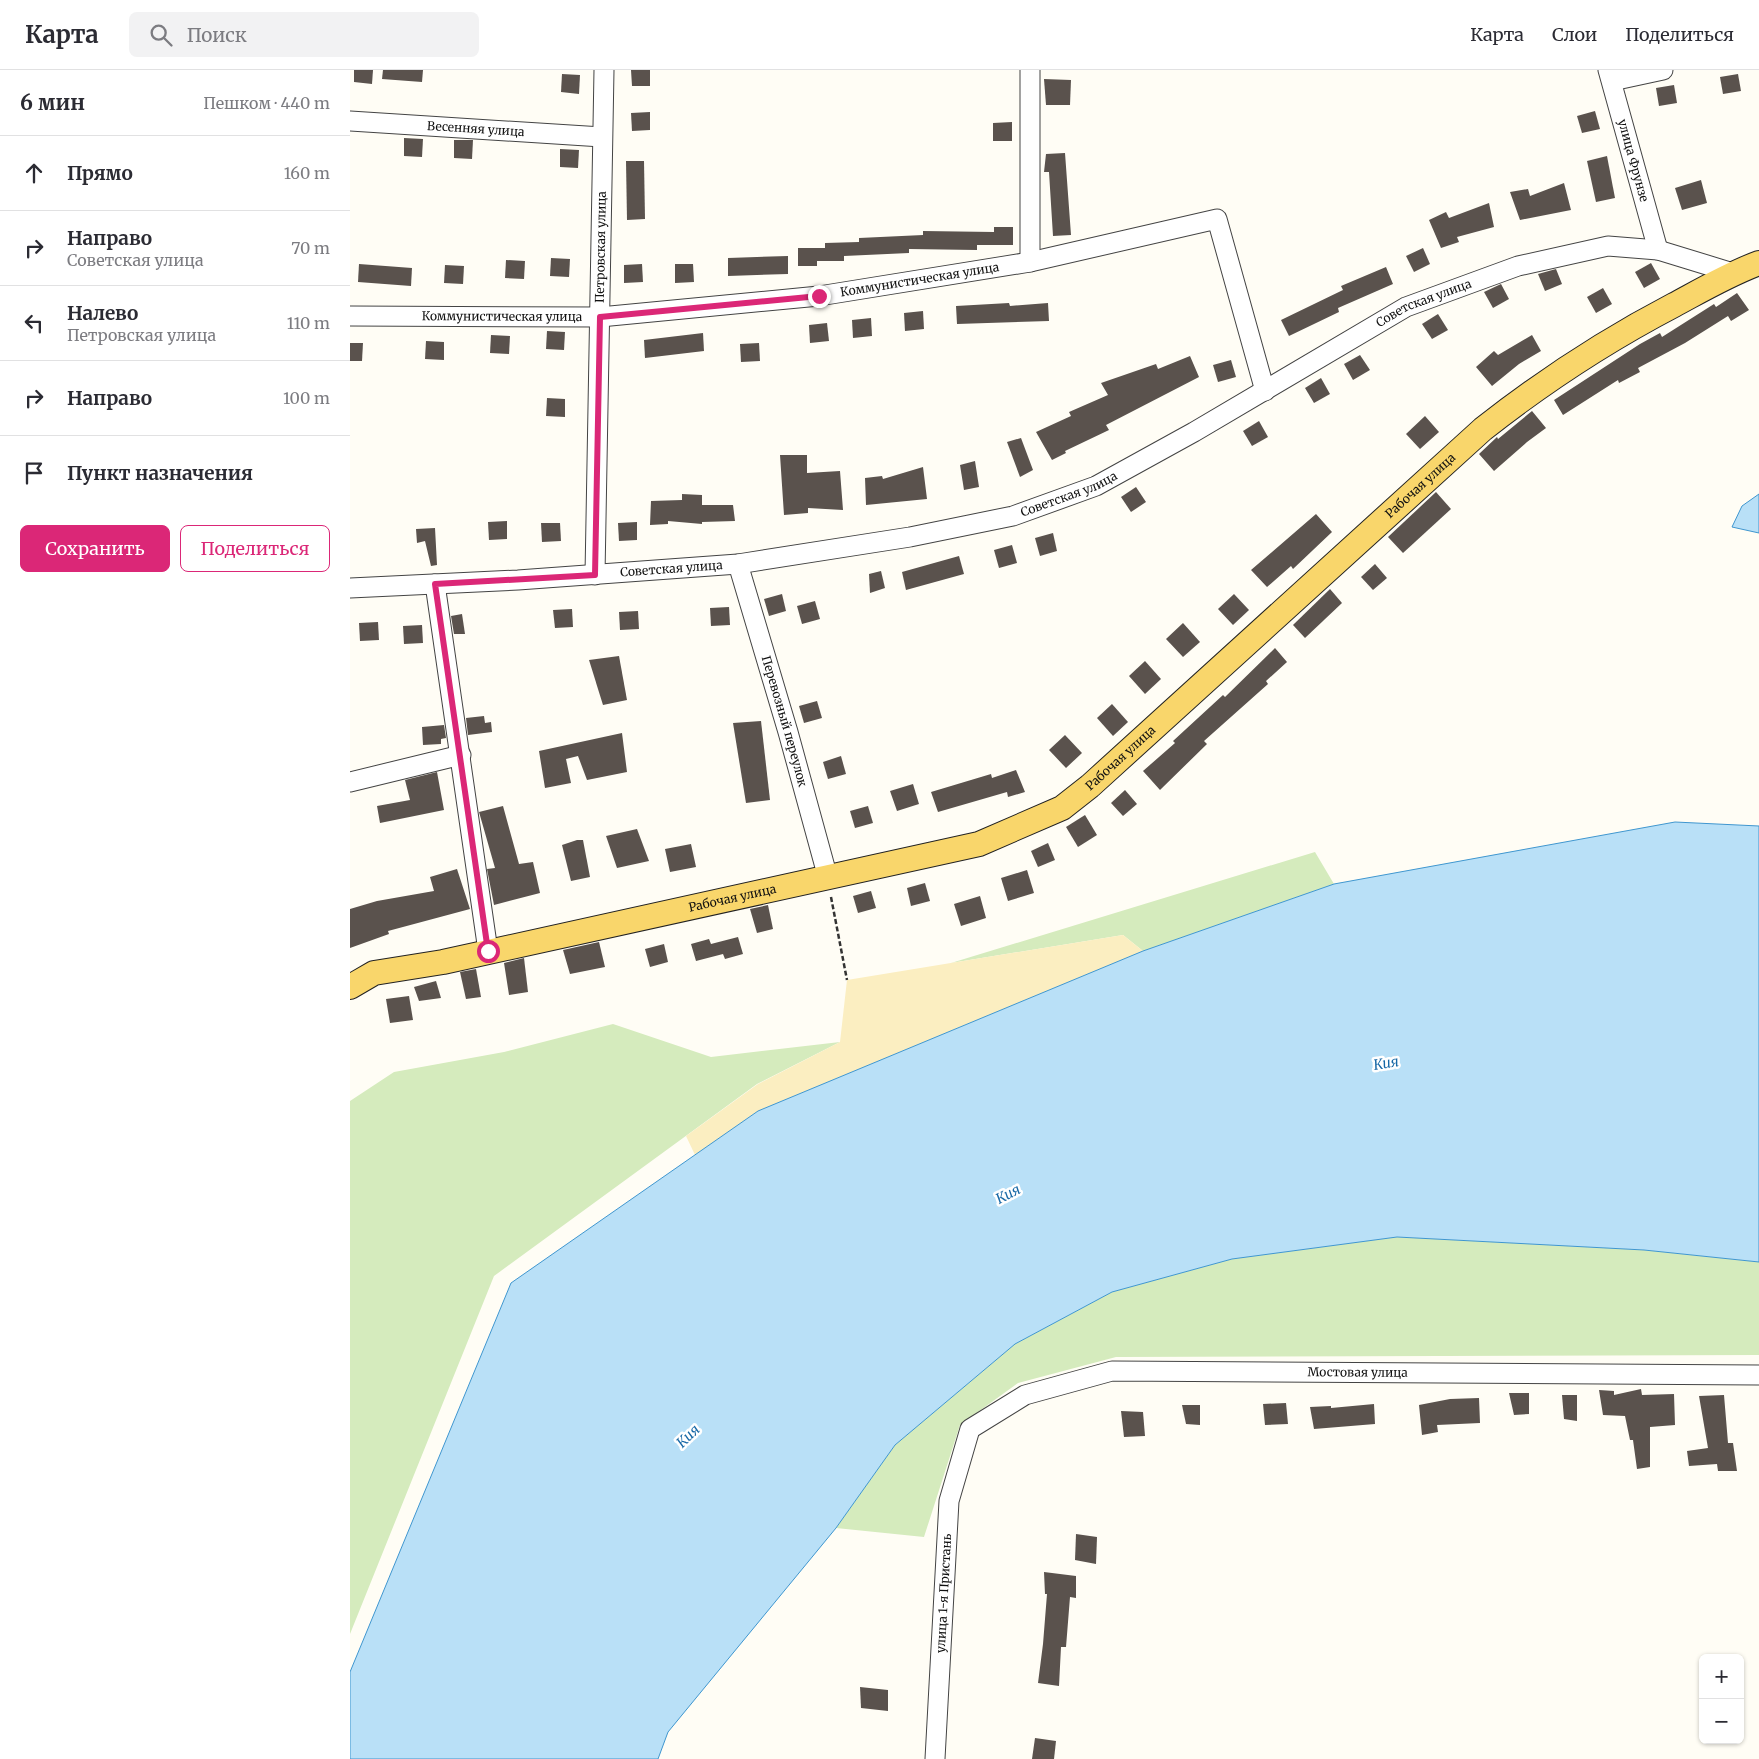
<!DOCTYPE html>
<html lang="ru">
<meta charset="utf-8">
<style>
:root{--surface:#fff;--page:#f2f2f3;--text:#2b2b33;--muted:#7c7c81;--line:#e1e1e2;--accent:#db2777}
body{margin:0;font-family:Merriweather,serif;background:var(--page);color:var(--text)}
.controls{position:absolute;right:15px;bottom:15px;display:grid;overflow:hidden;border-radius:8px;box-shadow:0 1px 4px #0004}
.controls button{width:45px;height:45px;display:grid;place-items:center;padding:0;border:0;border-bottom:1px solid var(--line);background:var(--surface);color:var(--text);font:25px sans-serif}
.stop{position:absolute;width:15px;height:15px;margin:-11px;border:4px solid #db2777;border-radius:50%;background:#fff}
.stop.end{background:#db2777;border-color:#fff;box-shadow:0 1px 5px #0008}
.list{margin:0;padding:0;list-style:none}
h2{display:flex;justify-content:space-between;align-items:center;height:65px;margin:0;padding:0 20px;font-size:21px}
h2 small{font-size:16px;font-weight:400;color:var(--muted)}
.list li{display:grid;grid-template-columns:32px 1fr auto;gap:15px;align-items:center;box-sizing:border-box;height:75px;padding:0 20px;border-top:1px solid var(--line)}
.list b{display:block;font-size:19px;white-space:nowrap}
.list p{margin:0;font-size:16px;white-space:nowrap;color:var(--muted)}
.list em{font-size:16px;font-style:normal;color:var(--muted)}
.actions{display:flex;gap:10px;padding:15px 20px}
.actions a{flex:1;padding:11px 0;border:1px solid var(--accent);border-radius:8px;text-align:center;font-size:18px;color:var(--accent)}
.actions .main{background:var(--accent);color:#fff}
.icon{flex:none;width:28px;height:28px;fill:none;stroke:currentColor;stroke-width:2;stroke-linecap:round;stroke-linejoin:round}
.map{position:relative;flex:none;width:1409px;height:1689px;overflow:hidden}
header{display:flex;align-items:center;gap:30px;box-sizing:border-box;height:70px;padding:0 25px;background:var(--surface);border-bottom:1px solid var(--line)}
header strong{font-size:24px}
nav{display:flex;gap:28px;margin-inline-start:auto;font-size:18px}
.search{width:350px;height:45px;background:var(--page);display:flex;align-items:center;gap:12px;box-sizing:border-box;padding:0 18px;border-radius:8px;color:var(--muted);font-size:19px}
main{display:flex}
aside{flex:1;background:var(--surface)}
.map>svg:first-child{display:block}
</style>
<header>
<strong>Карта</strong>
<div class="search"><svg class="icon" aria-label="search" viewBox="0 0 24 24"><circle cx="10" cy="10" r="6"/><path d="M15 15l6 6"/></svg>Поиск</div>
<nav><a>Карта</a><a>Слои</a><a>Поделиться</a></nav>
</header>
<main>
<aside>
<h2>6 мин<small>Пешком · 440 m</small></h2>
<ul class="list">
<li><svg class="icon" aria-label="ahead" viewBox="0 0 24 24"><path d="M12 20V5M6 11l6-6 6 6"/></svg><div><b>Прямо</b></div><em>160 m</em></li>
<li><svg class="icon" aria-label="right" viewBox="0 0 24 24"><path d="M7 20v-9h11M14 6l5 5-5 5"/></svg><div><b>Направо</b><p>Советская улица</p></div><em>70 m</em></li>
<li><svg class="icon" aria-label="left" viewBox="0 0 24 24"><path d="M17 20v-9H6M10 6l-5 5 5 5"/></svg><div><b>Налево</b><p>Петровская улица</p></div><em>110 m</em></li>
<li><svg class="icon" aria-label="right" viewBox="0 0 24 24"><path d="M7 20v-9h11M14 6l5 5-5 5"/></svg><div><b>Направо</b></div><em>100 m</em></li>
<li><svg class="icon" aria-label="arrive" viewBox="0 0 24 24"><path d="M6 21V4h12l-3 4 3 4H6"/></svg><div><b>Пункт назначения</b></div></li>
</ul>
<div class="actions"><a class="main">Сохранить</a><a>Поделиться</a></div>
</aside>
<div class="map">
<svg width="1409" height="1689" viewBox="0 0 1409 1689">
<rect width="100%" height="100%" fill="#fffdf5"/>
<g fill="#d5ebbd">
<path d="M965,782L984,814L793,881L773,865L601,893Z"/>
<path d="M263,954L361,987L490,972L407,1014L144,1206L0,1564V1031L44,1002L154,982Z"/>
<path d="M1047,1167L1294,1180L1409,1192V1285L766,1287L668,1313L610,1355L574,1467L486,1458L545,1375L665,1274L762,1222L882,1189Z"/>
</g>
<path fill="#fbeec1" d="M773,865L793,881L408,1041L345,1085L336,1066L408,1014L490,972L497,910Z"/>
<g fill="#b9e0f7" stroke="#3f96cf">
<path d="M1409,424V463L1382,457L1392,436Z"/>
<path d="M1325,752L1409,756V1192L1294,1180L1047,1167L882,1189L762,1222L665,1274L545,1375L486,1458L318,1662L308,1689H0V1602L161,1213L408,1041L793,881L984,814Z"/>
</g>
<g fill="#5a524d">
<path d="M4,0H23L22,14L4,12Z"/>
<path d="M33,0H73L72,12L32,9Z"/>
<path d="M281,0H300V16H282Z"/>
<path d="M212,4L230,5L229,24L211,22Z"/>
<path d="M1388,4L1391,21L1373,24L1370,7Z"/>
<path d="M694,9L721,10L720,35H696Z"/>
<path d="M1324,15L1327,33L1309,36L1306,18Z"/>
<path d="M1245,41L1250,59L1232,63L1227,46Z"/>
<path d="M300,42V60L282,61L281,43Z"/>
<path d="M662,52V71H643V53Z"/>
<path d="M54,68L73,69L72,87L54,86Z"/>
<path d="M104,70H123L122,89L104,88Z"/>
<path d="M210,79L229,80L228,98L210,97Z"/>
<path d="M715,83L721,165L703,166L699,102H694L696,84Z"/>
<path d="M1257,86L1265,128L1246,132L1237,91Z"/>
<path d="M276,91H294L295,149L277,150Z"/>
<path d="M1351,110L1357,133L1332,140L1325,118Z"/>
<path d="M1214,113L1221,140L1170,150L1160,122L1178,119L1180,126Z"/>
<path d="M1139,133L1144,157L1107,167L1109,172L1091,178L1079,150L1096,142L1099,148Z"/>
<path d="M644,157H663V175H627V180L559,179V183L494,186V191H467V196H448V178H475V173L509,172V168L573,165V161L644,162Z"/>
<path d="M1073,178L1080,194L1064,202L1056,186Z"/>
<path d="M438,186V204L378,206V188Z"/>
<path d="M201,188L220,189L219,207L200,206Z"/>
<path d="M156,190L175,191L174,209L155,208Z"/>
<path d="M1301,193L1310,209L1294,218L1285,202Z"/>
<path d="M9,194L62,198L61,216L8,212Z"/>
<path d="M292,194L293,212L274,213V195Z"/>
<path d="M325,194H343L344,212L325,213Z"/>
<path d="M95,195L114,196L113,214L94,213Z"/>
<path d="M1036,197L1043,214L988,238L989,242L939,266L931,250L993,220L991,216Z"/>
<path d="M1206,199L1212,214L1195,221L1188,204Z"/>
<path d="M1151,214L1159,229L1143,238L1134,222Z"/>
<path d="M1253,218L1262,234L1246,243L1237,227Z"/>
<path d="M1387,223L1399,240L1381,251L1378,246L1335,273L1288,298L1290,302L1269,313L1268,310L1213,345L1204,330L1290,274L1310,263L1312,267L1364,234L1366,237Z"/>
<path d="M659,233L660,236L698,233L699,251L607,254L606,236Z"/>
<path d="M573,241L574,259L555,261L554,243Z"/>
<path d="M1088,244L1098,260L1082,269L1072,254Z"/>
<path d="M521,248L522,266L503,268L502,250Z"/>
<path d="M477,253L479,271L460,273L459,255Z"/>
<path d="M197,261L215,262L214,280L196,279Z"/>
<path d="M353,263L354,281L295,288L294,270Z"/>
<path d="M141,265L160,266L159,284L140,283Z"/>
<path d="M1182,265L1191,281L1169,294L1142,316L1126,297L1144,281L1148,285Z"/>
<path d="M76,271L94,272V290L75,289Z"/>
<path d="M0,273H13L12,291H0Z"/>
<path d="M409,273L410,291L391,292L390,274Z"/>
<path d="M1010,285L1020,300L1003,310L994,294Z"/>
<path d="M840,286L849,307L756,355L759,360L715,381L716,383L702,390L686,362L721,346L719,342L758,325L751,313L806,294L808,299Z"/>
<path d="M881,290L886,307L868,312L863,295Z"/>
<path d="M971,308L980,324L964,333L955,318Z"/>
<path d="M197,328L215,329V347L196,346Z"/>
<path d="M1182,341L1196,358L1177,372L1144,401L1129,384L1147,367L1148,369Z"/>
<path d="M1075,346L1089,362L1070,379L1056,364Z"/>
<path d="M909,351L918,367L902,376L893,361Z"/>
<path d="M671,368L683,400L670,407L657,372Z"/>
<path d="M430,385H457V403L490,401L493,440L458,438V443L434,445Z"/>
<path d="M625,391L629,417L614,420L610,395Z"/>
<path d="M573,397L577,429L516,435L515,408L532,406L533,409Z"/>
<path d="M786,417L796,432L781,442L771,427Z"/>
<path d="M1086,422L1101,439L1053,483L1038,467Z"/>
<path d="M332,424L352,425V435H383L385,451L352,452V454L318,451V454L300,455L301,431L332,430Z"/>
<path d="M966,444L982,462L943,499L941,496L917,517L901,500Z"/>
<path d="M157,451V469L139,470L138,452Z"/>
<path d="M287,452V470L269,471L268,453Z"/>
<path d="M191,453H210L211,471L192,472Z"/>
<path d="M85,458L87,495L81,496L75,471L67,473L66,459Z"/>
<path d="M703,463L707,481L690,486L685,468Z"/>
<path d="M662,475L667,493L649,498L644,480Z"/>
<path d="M609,486L614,504L556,520L552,502Z"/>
<path d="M1025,494L1037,508L1023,520L1011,507Z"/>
<path d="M531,501L535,518L520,523L519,504Z"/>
<path d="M980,519L992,533L955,568L943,555Z"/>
<path d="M432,524L436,541L419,546L414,529Z"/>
<path d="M884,524L899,540L883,555L868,539Z"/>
<path d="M465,531L470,549L452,554L447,536Z"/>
<path d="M379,537L380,555L361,556L360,538Z"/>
<path d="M222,539L223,557L205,558L203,540Z"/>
<path d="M288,541L289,559L270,560L269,542Z"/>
<path d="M112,544L115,564H104L101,546Z"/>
<path d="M28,552L29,570L10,571L9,553Z"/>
<path d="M833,553L850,572L833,587L816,569Z"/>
<path d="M72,555L73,573L54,574L53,556Z"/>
<path d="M925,578L937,592L916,611L918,614L854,671L857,674L810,720L793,701L825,673L823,671L873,625L875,627Z"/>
<path d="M269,586L277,630L253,635L239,590Z"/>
<path d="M795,591L811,609L795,624L779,606Z"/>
<path d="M467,631L472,648L454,653L449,636Z"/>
<path d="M762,634L778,652L763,666L747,648Z"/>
<path d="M134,646L135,653L141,652L142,662L118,665L116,648Z"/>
<path d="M411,651L420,730L396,733L383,653Z"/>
<path d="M94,655L96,668L91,669V674L73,675L72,657Z"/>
<path d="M272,663L277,702L237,710L228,686L216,689L221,713L195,718L189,681Z"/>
<path d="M715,665L732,683L716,698L699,680Z"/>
<path d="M491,686L496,704L478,709L473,692Z"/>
<path d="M666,700L675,722L658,727L657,722L588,742L581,722L641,704L642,708Z"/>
<path d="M87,702L94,740L30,753L27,736L60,730L55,710Z"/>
<path d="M563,714L569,734L547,741L540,721Z"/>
<path d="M775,720L787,734L773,746L761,733Z"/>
<path d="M153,736L169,794L183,792L190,823L144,835L137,799L145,798L129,742Z"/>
<path d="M518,736L523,753L505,758L500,741Z"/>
<path d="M735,745L747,765L728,777L716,757Z"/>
<path d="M287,759L299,791L267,798L256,766Z"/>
<path d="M227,770H233L240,807L221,811L212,775Z"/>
<path d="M698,773L705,790L688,797L681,781Z"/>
<path d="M341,774L346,797L320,802L315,779Z"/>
<path d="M107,799L120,839L38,861L39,864L0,878V839L27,831L84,821L80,807Z"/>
<path d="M677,800L684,823L658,831L651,808Z"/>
<path d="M575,813L580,831L561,836L557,818Z"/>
<path d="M521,821L526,838L508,843L503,826Z"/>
<path d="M630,826L636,848L611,856L604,834Z"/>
<path d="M418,835L423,859L407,863L400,839Z"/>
<path d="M388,867L393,884L375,889L373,884L346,891L341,874L359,869L361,874Z"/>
<path d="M249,872L255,897L220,904L213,880Z"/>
<path d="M314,874L318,892L300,897L295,879Z"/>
<path d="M174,888L178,922L159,925L154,893Z"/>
<path d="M126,899L131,927L116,929L110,902Z"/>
<path d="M86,911L91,928L69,931L64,917Z"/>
<path d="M59,926L63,950L40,953L36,929Z"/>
<path d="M1291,1319L1292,1325L1324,1324L1325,1355L1300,1357V1397L1287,1399L1283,1370H1280L1275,1346L1253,1345L1249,1320L1264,1321V1325Z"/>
<path d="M1159,1323H1179V1344L1164,1345Z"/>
<path d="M1212,1325H1227V1351L1214,1349Z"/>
<path d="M1374,1325L1378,1373H1383L1387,1401H1368L1367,1394L1339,1396L1337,1381L1358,1378L1349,1326Z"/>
<path d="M1129,1328L1130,1353L1087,1355L1088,1362L1072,1365L1069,1335L1100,1329Z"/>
<path d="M936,1333L938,1354L915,1355L913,1334Z"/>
<path d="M1024,1334L1025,1354L964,1359L960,1337L981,1336V1338Z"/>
<path d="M832,1335H850V1355L836,1354Z"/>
<path d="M771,1341L793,1342L795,1366L774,1367Z"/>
<path d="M726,1464L747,1467L746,1494L725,1490Z"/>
<path d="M694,1502L726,1506V1528L720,1527L716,1577H711L709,1616L688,1613L693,1574L697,1524H695Z"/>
<path d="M510,1617L538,1620V1641L511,1638Z"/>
<path d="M685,1668L706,1671L704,1689H682Z"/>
</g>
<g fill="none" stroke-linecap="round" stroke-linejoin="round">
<defs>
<g id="minor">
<path id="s1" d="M1258,0L1308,180"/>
<path d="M1262,11L1313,0"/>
<path id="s2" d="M0,51L252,67"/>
<path d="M680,192V0"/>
<path id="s3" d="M0,246L250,247L469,226L680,192L867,149L915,321"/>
<path id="s4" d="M388,494L438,662L478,808"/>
<path id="s5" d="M245,505L254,0"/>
<path d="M85,514L138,881"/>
<path id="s6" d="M0,518L168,510L388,494L560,467L663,446L746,416L844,362L1056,237L1168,196L1258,176L1308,180L1383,203"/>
<path d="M0,712L111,685"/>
<path id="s7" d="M585,1689L599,1431L620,1359L675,1325L762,1301L1409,1305"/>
</g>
<g id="major">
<path id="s8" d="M0,917L24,903L93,892L629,774L712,738L740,716L1133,359C1194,311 1255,271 1324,235C1352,220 1379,204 1409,193"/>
</g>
</defs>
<use href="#minor" stroke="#444" stroke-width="21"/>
<use href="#major" stroke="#222" stroke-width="26"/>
<path stroke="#333" stroke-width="2.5" stroke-dasharray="5 2.5" stroke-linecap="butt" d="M481,827L497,910"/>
<use href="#minor" stroke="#fff" stroke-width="19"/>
<use href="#major" stroke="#f9d66b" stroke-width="24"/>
</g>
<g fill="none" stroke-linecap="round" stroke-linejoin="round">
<path stroke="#db2777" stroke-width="6" d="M138,881L85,514L245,505L250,247L469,226"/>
</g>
<g text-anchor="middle" stroke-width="5" stroke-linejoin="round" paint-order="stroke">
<g font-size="12" fill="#111" stroke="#fff">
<text dy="4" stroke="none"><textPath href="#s2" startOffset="126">Весенняя улица</textPath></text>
<text dy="4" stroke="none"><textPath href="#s1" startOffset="94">улица Фрунзе</textPath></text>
<text dy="4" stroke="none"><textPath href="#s5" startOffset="328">Петровская улица</textPath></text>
<text dy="4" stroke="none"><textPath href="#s3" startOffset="572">Коммунистическая улица</textPath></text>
<text dy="4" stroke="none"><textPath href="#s6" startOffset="1132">Советская улица</textPath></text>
<text dy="4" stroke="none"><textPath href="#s3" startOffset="152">Коммунистическая улица</textPath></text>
<text dy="4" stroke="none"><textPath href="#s8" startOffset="1219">Рабочая улица</textPath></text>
<text dy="4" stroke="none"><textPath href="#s6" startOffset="728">Советская улица</textPath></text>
<text dy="4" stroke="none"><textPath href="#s6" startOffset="322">Советская улица</textPath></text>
<text dy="4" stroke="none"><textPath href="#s4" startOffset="164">Перевозный переулок</textPath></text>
<text dy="4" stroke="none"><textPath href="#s8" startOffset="814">Рабочая улица</textPath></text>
<text dy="4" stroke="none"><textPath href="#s8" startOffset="394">Рабочая улица</textPath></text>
<text dy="4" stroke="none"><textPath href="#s7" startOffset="734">Мостовая улица</textPath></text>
<text dy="4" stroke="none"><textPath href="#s7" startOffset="166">улица 1-я Пристань</textPath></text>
</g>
<g font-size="14" font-style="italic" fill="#1768a6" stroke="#fff">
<text transform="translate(1036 993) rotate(-9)" y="5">Кия</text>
<text transform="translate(658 1124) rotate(-27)" y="5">Кия</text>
<text transform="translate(338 1366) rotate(-44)" y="5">Кия</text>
</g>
</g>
</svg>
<div class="controls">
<button>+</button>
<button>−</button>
</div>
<div class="stop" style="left:138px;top:881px"></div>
<div class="stop end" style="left:469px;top:226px"></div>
</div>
</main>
